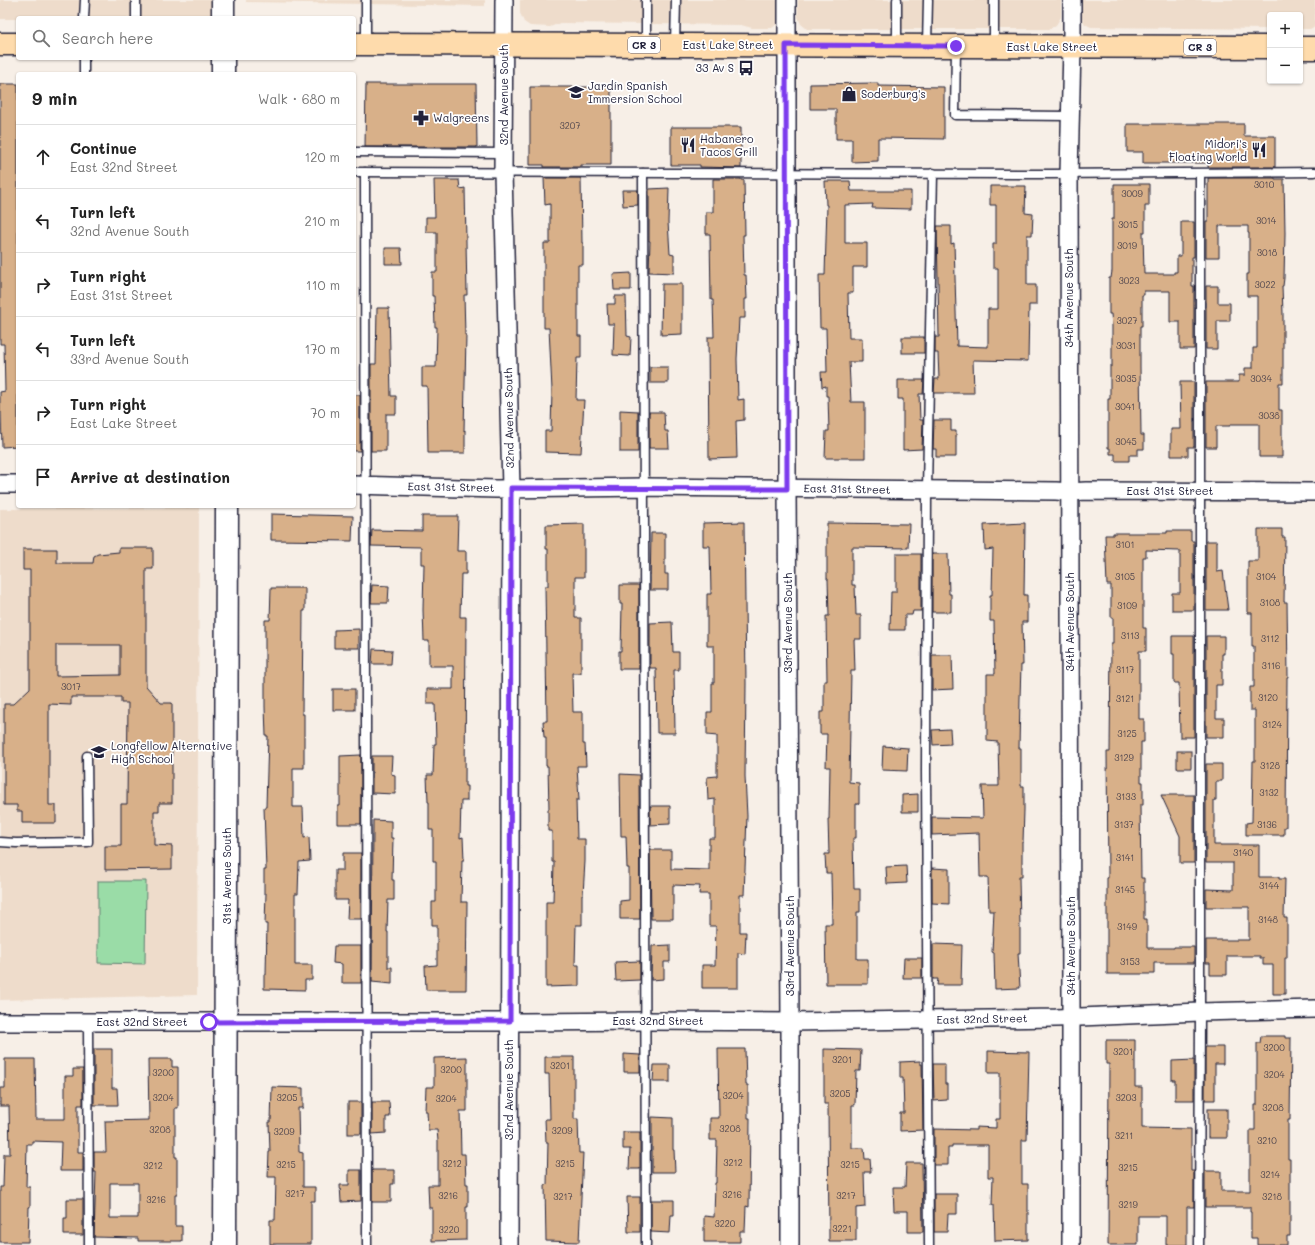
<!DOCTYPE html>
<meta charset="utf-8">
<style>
:root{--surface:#fff;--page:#f6f6f6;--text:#222;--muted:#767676;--line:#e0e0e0}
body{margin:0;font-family:Mali,sans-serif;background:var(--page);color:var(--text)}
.controls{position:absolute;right:12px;top:12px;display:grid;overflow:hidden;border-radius:4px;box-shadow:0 1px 3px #0004}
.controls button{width:36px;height:36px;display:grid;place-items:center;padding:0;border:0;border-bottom:1px solid var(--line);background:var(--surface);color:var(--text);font:20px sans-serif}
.stop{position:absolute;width:12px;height:12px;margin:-9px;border:3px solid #7c3aed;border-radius:50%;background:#fff}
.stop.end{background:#7c3aed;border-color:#fff;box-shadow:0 1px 4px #0008}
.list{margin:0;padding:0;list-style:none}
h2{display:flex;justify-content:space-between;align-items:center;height:52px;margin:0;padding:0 16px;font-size:17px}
h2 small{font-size:13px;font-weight:400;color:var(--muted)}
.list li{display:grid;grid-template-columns:26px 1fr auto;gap:12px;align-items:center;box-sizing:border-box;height:64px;padding:0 16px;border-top:1px solid var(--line)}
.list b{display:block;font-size:15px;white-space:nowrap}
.list p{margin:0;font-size:13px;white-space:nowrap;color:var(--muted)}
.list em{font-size:13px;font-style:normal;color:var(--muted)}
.icon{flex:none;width:22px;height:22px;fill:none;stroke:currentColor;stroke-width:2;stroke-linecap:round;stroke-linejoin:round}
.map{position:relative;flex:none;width:1315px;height:1245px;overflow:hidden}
.search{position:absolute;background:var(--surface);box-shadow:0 1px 3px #0004;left:16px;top:16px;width:340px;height:44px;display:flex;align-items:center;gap:10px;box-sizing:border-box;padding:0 14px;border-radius:4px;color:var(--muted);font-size:15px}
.panel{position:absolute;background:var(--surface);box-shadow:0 1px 3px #0004;left:16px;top:72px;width:340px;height:436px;border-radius:4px}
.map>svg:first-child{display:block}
</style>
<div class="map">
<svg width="1315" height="1245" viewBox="0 0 1315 1245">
<rect width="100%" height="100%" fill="#f7efe7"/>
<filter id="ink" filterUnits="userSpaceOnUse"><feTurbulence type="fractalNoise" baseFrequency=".025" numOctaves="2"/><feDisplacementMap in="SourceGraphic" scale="8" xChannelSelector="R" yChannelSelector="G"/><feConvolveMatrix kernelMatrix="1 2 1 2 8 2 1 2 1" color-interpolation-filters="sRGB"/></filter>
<g filter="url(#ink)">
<g fill="#eedccb">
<path d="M0,0H214L213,18L18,19H0Z"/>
<path d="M246,0H485V6L246,2Z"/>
<path d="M520,0H779V19L777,24L772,28H752L741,25L560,23L550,27L530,26L524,22L520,13Z"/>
<path d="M798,0H1061V17L1056,25L1049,29H807L801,24L798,17Z"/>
<path d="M1081,0H1315V26L1310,29H1300V15H1270V29L1091,27L1085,24L1082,18Z"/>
<path d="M199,508L197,995L0,1000V509Z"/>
</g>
<path fill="#9adca7" stroke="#5e7f71" d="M98,881H146L145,964L98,963Z"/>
<g fill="#d8b089" stroke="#22223b" fill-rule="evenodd">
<path d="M878,83V86L944,87V139L878,138V161L852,162V139H836V109H810V84Z"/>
<path d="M0,84H18V446L2,447L1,412H0V392L5,391L4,344H0Z"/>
<path d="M366,84H476L477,147H365Z"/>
<path d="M530,87H611V165H581V167H544V165H530Z"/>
<path d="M1127,124H1244V136H1275V167H1208V163H1143V152H1127Z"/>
<path d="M671,127H741V168L700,167V165H671Z"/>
<path d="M544,178H581L582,243H583V265H578V336H581V358H577L576,400H584L581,453L545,452V431H551L552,390L549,328H544V243H550V204L545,205Z"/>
<path d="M1208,178H1275V179H1284L1285,233L1284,278L1283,286H1282L1283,314V383H1279V410H1282V457H1259V424H1230V426H1216V447H1206V382H1239V375H1245V368H1253V348H1257V296H1247V274H1249V233H1248V226H1219V257H1206V222H1208Z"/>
<path d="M713,179H741V180H744L745,235H743L744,275H746L747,299H745V318H739L737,359L738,400L744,399V420L736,421L737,458L709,459L708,337H714L713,300H711L710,234H706V212H713Z"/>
<path d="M434,180H459L460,189L465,188L467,295H464L465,335H466L464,431L465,430V453H428L427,386H422V367H436L437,327H435L434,296H432V272H437V232H426V217H435Z"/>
<path d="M825,181H850L851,191H911V209L872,208L873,204L845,205V243H867V267H853V293H848L849,338H862V362H849L851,402H865V458H825L826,431H829L828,396H826V386L822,387L821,372H827L826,328H820L819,275H825L827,205H826Z"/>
<path d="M1114,184H1149V206H1145V232H1143L1144,274H1174V272H1177V256H1181V222H1194V257H1192V286H1194V349H1180V322H1170V291H1144V295H1142V326H1140V366L1141,435H1144V449H1138V455H1129V461H1115V454H1110V448H1108V399H1110V366H1112V326L1111,314H1109V278H1111L1112,271V219H1114Z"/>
<path d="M990,186H1026L1025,213L1033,214L1032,235H1027V285H1036V305H1029L1028,361L973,360L974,393H934L935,379H939L938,353H935V337H939L937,226H951V244L954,243L957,346L988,347V309H998V268H993V244H996V205H990Z"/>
<path d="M669,188L668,222L670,254L674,255V273L649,272L650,241H649V189Z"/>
<path d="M622,190H638V205L623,206Z"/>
<path d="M385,248H401L402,264H385Z"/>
<path d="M631,273V290H614L613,274Z"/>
<path d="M662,284H682V334L661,335Z"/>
<path d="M1206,286H1218V303H1230V321H1217V349H1206Z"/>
<path d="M615,296H626L627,336L631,337L630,356L613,355L614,324H608L607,304H615Z"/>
<path d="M377,308H389L391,396H396V414H386V451H371V364H376Z"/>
<rect x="902" y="337" width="22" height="16"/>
<rect x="650" y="367" width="18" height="16"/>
<path d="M898,380H924L923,394H919L920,420H923L922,449L903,450V399H898Z"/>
<path d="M1180,382H1194V447H1188V456H1171V429H1181Z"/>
<rect x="354" y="395" width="6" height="56"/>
<path d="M620,410L638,411V452H620Z"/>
<path d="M649,412H664L665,431H668L669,448H649Z"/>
<path d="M934,420H951V431H956V457H936V449H933Z"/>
<path d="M271,514L353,516L352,541L271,540Z"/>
<path d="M422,516H458L457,551H466V574H461L460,617H466L465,786H467V801H461L460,838L463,837L464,860H462L461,902H467L466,990H426L425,966L437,965V925H432V902H436V861H433V830H429V802H428L427,775H433L434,744H436L435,704H427V689H453V666H429V641H424L423,610L424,564H421V547L371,546L372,530L422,531Z"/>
<path d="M744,522L746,683L745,776L747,816L744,895H740V932H746L745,954L738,953V988H702V965H715L716,926H709V894H699L700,886L673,885V919H651L650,850H671V869L709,870V838H715V799L708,800L707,777L717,776V736L707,735V712H712V683H714V646H707V594H711L710,546H703V523Z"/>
<path d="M827,523L909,524L908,548L852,547V585H855L856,615H861V639H854L855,671H851L849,782L859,783V804H856V838H853L854,889H860V912H857V959H868V984H826L825,924H832L831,873H826L825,854H829L828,819H829L830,767H826L827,734H820V712H824V681H827L826,616H829L828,579H827Z"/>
<path d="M1025,523L1024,595H1027V622H1022L1023,665H1021L1020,698L1019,748H1021V786H1024V810L1023,842H1022V877H1019L1020,928V953H1018L1020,988L995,989L994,953L992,952L994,911H989L988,877H980L979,833L932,835V817L983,818L982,786H999L998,742L987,741V674H995L994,621H990V595H992L993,549L985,550L984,525Z"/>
<path d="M584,524V577H575V618H581V673H572L573,712H583V744H585L586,766H577L579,800H576L577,839H585V861L583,895H582V925H576L575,965H579V986L546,987V902H553L554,862H552V831H548V809H549L548,766H546V737H544L543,721H547L545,586H548V549H546V525Z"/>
<path d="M1258,529H1282V537H1285L1284,602H1287L1288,677H1287L1286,827H1284V835H1246V823L1252,822L1253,761H1255V710H1250V687H1254V646H1252V613H1248V561H1258Z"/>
<path d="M1167,531H1191V541H1194V610H1172V593H1180V551L1146,550V557H1143V628H1146V651H1139V719H1144V742H1141V782H1143V805H1140L1141,878H1144V919H1147V948H1174V947H1194V963H1154V974H1107V878H1108L1107,752H1110L1111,644H1113V617H1111V585H1107L1105,535H1113V533H1167Z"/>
<path d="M651,533H665V574H668V590H650Z"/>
<path d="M1206,541H1217V572L1223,571L1228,610H1206Z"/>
<path d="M119,548H153V569H146V686L161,703H172V803H159V811H154V845L172,846V869L105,870V846H121V804H127L128,703H121V697H71V705L49,704V805H56V823H22V811H17V805H4V704H13L30,688V570H23V549H57V563H93L94,556L98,554L119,552ZM56,645H120V675L56,676Z"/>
<path d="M896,554H921V611H913L912,615H905V630H890L891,592H896Z"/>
<path d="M932,554H948L949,594H951V612H932Z"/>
<path d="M372,585L389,586L388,603H371Z"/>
<path d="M620,585H639V669H619V651H621L622,604H620Z"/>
<path d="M271,588H305V611H303L302,714H304V768H293V807H303L304,838L309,837L310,861L299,862L298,894H295V965H312V980H305V990L264,989V975H266L267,924H265L266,893H264V870H266L264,807H266L268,736H266L265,707V620H270Z"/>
<path d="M672,622L673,652H679V670H674L675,733H657L656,668H650V623Z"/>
<path d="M359,629V648H334V630Z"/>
<path d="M1172,636H1194V737H1180L1179,683H1174V654H1172Z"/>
<path d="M1206,636H1224V654H1222V685H1216V718H1224V737H1206Z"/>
<path d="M373,649L392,650L391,664H372Z"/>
<path d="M932,655H952L953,689L932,690Z"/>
<rect x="333" y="689" width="22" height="21"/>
<path d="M950,729L951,744L933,745L932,730Z"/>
<path d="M883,746L908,748L907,771L882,770Z"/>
<rect x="1177" y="751" width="14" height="17"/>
<path d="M361,755V824H338V806H340V756Z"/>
<path d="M372,756H392L391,774L395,775V794L372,793Z"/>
<path d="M1206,764H1222V781H1216V800H1214V845H1259V877H1279V879H1285L1284,918H1287V958H1285V994H1273V965H1263V958H1260V956H1227V975H1210V963H1206V940H1249V907H1206V889L1233,890V863H1206Z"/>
<path d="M620,774L639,775L640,919H620V901L629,900V868H627L626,836H621Z"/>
<path d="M918,794V812H902V795Z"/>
<path d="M1161,795H1194V863H1180V836Z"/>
<path d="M650,806H670V824L650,825Z"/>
<path d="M373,820L391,821V838H393L392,880H394V900H388L387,932H388V967H392V984L372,982Z"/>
<path d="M343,853H361V919H347L348,900H335V870H343Z"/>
<path d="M906,866L907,883L887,884L886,867Z"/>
<path d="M932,868L949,869V904L932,903Z"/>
<path d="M933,944L962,945L961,985H937L938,979H933Z"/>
<path d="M670,945V962H664V979L651,980L652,946Z"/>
<path d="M334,946H361V983H342V964L333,963Z"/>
<path d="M904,958H922V978H903Z"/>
<path d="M640,961V980L616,981L615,962Z"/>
<path d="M1261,1036H1285V1038H1291L1290,1120H1288V1159H1290V1236H1287V1245H1257V1238H1251V1212H1250V1207H1205V1171H1221V1191H1250V1130H1255V1105H1257V1043H1260Z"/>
<path d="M1106,1040H1135V1087H1142V1128L1191,1129V1171H1194V1207H1187V1245H1166V1216H1138V1245H1108L1109,1064H1106Z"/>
<path d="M1205,1047H1223V1064H1215V1100H1205Z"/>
<path d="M94,1049H112V1088H117L118,1105H94Z"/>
<path d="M718,1049H745L746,1085H748V1118H750L749,1207L746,1206L745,1231H740V1242H704V1216L714,1217L715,1183H716L717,1140H710V1118H719Z"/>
<path d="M824,1049L861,1050L860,1071H856L855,1105H852V1148H864L865,1159H870L871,1172H864L865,1207L856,1208V1241H829L828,1104H824Z"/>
<path d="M988,1051L1029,1052L1027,1140H1022V1184H1028V1240L995,1241L994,1205H992L993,1177H988V1145H952V1148H948V1165H934V1129L976,1130V1127L996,1128V1119H1000V1073H988Z"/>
<path d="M624,1054L640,1055V1072H624Z"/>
<path d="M467,1057V1111H460L461,1154H465L466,1184H468V1207H466V1240L432,1241V1208H429L428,1185H438V1141L437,1130H428L427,1111H425L426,1087H434V1058Z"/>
<path d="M545,1057H574V1119H578L579,1153H583L579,1242L546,1241L545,1185H547L548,1142H546L545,1119H550L549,1074H545Z"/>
<path d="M5,1059H35L36,1119H65V1076H73V1069H83V1105H78V1152H83V1171H60L61,1142L32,1141V1144H27L26,1187H30V1207H29L28,1242H0V1187H3L4,1154H10L9,1106H0V1088H5Z"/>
<path d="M148,1059H172V1067H178V1108H175V1157H177V1195H175V1226H182V1241H138V1238L94,1237L96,1172H94V1152H106L105,1121L149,1120ZM110,1183H138V1218H110Z"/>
<path d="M1194,1060V1100H1175V1080H1172V1061Z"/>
<path d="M920,1061V1064H922L923,1130L900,1131V1113H904L903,1078H900V1062Z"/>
<path d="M933,1064H945V1084H947V1100L934,1101Z"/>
<path d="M654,1065H670V1082H653Z"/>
<path d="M272,1087L303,1088V1108H298L299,1152L303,1153V1187H315V1201H311V1244H270V1220H275L276,1177H268L269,1152H270L269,1122H271Z"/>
<rect x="348" y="1102" width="13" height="32"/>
<path d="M372,1102H389L390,1117H386V1133L372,1134Z"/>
<rect x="1208" y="1109" width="19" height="29"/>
<path d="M652,1117L673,1118V1150H674L675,1172H652Z"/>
<path d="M623,1132H640V1169H629L630,1149H623Z"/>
<path d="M906,1163H922L923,1232H908V1211H894L893,1187H905Z"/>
<path d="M349,1170H361V1201L341,1202L340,1185H349Z"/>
<path d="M372,1170H394V1184H391V1202H372Z"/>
<path d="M934,1194H957V1214H948L947,1232H934Z"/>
<path d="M627,1197H640V1232H628Z"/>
<path d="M67,1199H83V1235H64V1218H67Z"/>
<path d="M651,1200H674V1215H671L670,1233L651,1232Z"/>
</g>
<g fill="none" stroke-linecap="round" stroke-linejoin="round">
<defs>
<g id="lane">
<path d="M136,0V18"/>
<path d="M994,0V45"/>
<path d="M84,18L85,0"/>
<path d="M366,43V0"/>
<path d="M646,45V0"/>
<path d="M675,45L676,0"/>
<path d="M897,45V0"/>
<path d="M927,45L928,0"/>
<path d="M956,47L955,115L1070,116"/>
<path d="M84,58V74"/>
<path d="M354,152L503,153"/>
<path d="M354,172L1050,174L1315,172"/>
<path d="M365,172L367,1245"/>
<path d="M643,173L646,1245"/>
<path d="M0,842L16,843L88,842L87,756"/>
<path d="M88,1022L89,1245"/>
<path d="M929,1245L926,772L927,490L933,173"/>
<path d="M1199,1245L1200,1012V174"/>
</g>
<g id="street">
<path d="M504,0L503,172L511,488L509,1245"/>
<path d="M787,0V489L790,1022V1245"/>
<path d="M0,484H18"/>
<path d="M354,485L496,489L645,487L1056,491L1069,492L1086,491L1315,492"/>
<path d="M0,1022H524L646,1021L790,1022L1056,1018L1200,1012L1315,1009"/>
<path d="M1071,1245V1001L1069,174L1072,47V0"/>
</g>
<g id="secondary">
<path d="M223,18V0"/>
<path d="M223,58V74"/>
<path d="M225,1245L227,506"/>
</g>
<g id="primary">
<path d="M0,44H18"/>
<path d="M354,44L1270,47"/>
<path d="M1300,48H1315"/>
</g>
</defs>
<use href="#lane" stroke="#22223b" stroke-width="11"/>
<use href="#street" stroke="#22223b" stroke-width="20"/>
<use href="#secondary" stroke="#22223b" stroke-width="25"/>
<use href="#primary" stroke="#22223b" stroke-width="25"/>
<use href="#lane" stroke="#fff" stroke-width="8"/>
<use href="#street" stroke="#fff" stroke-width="17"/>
<use href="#secondary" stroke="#fff" stroke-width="22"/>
<use href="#primary" stroke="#fedbac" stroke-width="22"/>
</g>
</g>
<g fill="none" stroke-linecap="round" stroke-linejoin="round" filter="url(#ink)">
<path stroke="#7c3aed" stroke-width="5" d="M209,1022L510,1021L511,488L787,489L786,45L956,46"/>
</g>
<defs>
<symbol id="bus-bare" viewBox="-9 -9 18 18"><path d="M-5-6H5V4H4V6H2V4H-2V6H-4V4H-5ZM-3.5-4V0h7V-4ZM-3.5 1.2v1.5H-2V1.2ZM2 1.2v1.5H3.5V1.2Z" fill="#22223b" stroke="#fff" stroke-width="2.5" paint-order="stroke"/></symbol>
<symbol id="school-bare" viewBox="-9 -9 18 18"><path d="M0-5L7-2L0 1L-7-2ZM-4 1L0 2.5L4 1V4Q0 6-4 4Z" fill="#22223b" stroke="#fff" stroke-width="2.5" paint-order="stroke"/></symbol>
<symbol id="shop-bare" viewBox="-9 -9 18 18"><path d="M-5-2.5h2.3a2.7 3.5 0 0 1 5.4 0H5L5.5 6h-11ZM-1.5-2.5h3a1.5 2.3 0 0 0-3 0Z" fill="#22223b" stroke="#fff" stroke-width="2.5" paint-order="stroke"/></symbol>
<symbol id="pharmacy-bare" viewBox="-9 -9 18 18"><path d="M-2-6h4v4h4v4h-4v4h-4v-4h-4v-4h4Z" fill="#22223b" stroke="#fff" stroke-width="2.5" paint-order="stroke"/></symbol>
<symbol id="restaurant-bare" viewBox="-9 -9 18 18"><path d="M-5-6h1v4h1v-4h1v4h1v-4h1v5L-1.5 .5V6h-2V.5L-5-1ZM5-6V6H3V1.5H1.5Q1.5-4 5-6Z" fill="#22223b" stroke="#fff" stroke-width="2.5" paint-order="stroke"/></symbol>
</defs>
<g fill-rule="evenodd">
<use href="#bus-bare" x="735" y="57" width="22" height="22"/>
<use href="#school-bare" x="565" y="81" width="22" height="22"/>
<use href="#shop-bare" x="838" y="83" width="22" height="22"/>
<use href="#pharmacy-bare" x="410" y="107" width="22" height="22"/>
<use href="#restaurant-bare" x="677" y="134" width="22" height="22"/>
<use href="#restaurant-bare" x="1248" y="139" width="22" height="22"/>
<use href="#school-bare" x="88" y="741" width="22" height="22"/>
</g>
<g text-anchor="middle" stroke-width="3.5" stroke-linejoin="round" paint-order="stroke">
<g font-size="9" fill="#50464e">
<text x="570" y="129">3207</text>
<text x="1264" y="188">3010</text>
<text x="1132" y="197">3009</text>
<text x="1266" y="224">3014</text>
<text x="1128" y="228">3015</text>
<text x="1127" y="249">3019</text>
<text x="1267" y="256">3018</text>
<text x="1129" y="284">3023</text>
<text x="1265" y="288">3022</text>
<text x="1127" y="324">3027</text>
<text x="1126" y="349">3031</text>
<text x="1126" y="382">3035</text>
<text x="1261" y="382">3034</text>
<text x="1125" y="410">3041</text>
<text x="1269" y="419">3038</text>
<text x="1126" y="445">3045</text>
<text x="1125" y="548">3101</text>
<text x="1125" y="580">3105</text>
<text x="1266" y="580">3104</text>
<text x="1270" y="606">3108</text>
<text x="1127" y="609">3109</text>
<text x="1130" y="639">3113</text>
<text x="1270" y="642">3112</text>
<text x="1271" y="669">3116</text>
<text x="1125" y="673">3117</text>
<text x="71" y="690">3017</text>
<text x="1268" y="701">3120</text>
<text x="1125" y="702">3121</text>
<text x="1272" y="728">3124</text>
<text x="1127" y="737">3125</text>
<text x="1124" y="761">3129</text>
<text x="1270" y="769">3128</text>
<text x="1269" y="796">3132</text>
<text x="1126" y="800">3133</text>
<text x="1124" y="828">3137</text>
<text x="1267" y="828">3136</text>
<text x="1243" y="856">3140</text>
<text x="1125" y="861">3141</text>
<text x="1269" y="889">3144</text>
<text x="1125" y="893">3145</text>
<text x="1268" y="923">3148</text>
<text x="1127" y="930">3149</text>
<text x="1130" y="965">3153</text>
<text x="1274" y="1051">3200</text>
<text x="1123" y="1055">3201</text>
<text x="842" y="1063">3201</text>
<text x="560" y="1069">3201</text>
<text x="451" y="1073">3200</text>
<text x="163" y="1076">3200</text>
<text x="1274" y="1078">3204</text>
<text x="840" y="1097">3205</text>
<text x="733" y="1099">3204</text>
<text x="163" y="1101">3204</text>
<text x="287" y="1101">3205</text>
<text x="1126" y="1101">3203</text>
<text x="446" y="1102">3204</text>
<text x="1273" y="1111">3208</text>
<text x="730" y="1132">3208</text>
<text x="160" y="1133">3208</text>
<text x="562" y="1134">3209</text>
<text x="284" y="1135">3209</text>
<text x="1124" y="1139">3211</text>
<text x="1267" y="1144">3210</text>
<text x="733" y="1166">3212</text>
<text x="452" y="1167">3212</text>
<text x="565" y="1167">3215</text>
<text x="286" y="1168">3215</text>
<text x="850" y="1168">3215</text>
<text x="153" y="1169">3212</text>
<text x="1128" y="1171">3215</text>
<text x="1270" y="1178">3214</text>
<text x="295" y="1197">3217</text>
<text x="732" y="1198">3216</text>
<text x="448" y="1199">3216</text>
<text x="846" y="1199">3217</text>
<text x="563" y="1200">3217</text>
<text x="1272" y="1200">3218</text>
<text x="156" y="1203">3216</text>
<text x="1128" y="1208">3219</text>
<text x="725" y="1227">3220</text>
<text x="842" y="1232">3221</text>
<text x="449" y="1233">3220</text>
</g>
<g fill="#fff" stroke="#646476" stroke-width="1">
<rect x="628" y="37" width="32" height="16" rx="3"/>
<rect x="1184" y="39" width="32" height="16" rx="3"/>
</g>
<g font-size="10" font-weight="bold" fill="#22223b">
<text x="644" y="49">CR 3</text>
<text x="1200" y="51">CR 3</text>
</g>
<g font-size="11" fill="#22223b" stroke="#fff">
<text x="728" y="49">East Lake Street</text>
<text x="1052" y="51">East Lake Street</text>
<text transform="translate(504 95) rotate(-90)" y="4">32nd Avenue South</text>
<text transform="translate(1069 298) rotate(-90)" y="4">34th Avenue South</text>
<text transform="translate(509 418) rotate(-91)" y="4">32nd Avenue South</text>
<text transform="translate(451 487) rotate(1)" y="4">East 31st Street</text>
<text transform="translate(847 489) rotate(1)" y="4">East 31st Street</text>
<text x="1170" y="495">East 31st Street</text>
<text transform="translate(1070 622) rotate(-90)" y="4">34th Avenue South</text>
<text transform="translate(788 623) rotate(-90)" y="4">33rd Avenue South</text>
<text transform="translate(227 876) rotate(-90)" y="4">31st Avenue South</text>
<text transform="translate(790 946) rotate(-90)" y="4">33rd Avenue South</text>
<text transform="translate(1071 946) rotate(-90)" y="4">34th Avenue South</text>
<text transform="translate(982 1019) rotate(-1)" y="4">East 32nd Street</text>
<text x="658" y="1025">East 32nd Street</text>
<text x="142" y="1026">East 32nd Street</text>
<text transform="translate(509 1090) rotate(-90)" y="4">32nd Avenue South</text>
</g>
<g font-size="11" fill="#22223b" stroke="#fff" text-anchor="start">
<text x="734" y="72" text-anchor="end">33 Av S</text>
<text x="588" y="90">Jardín Spanish<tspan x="588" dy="13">Immersion School</tspan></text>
<text x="861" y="98">Soderburg's</text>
<text x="433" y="122">Walgreens</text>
<text x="700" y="143">Habanero<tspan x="700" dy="13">Tacos Grill</tspan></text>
<text x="1247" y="148" text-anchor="end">Midori's<tspan x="1247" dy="13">Floating World</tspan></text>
<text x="111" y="750">Longfellow Alternative<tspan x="111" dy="13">High School</tspan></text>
</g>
</g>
</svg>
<div class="controls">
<button>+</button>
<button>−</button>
</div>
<div class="stop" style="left:209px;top:1022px"></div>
<div class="stop end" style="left:956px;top:46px"></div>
<div class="search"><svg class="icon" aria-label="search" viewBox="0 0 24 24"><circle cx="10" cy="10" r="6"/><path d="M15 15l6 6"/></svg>Search here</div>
<section class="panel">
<h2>9 min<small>Walk · 680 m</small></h2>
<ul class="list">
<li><svg class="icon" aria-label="ahead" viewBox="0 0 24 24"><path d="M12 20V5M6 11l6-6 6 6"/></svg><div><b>Continue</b><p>East 32nd Street</p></div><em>120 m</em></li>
<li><svg class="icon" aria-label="left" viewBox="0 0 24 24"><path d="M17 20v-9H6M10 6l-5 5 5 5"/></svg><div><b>Turn left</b><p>32nd Avenue South</p></div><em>210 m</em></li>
<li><svg class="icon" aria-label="right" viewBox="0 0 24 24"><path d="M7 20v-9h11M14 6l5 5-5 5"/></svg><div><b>Turn right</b><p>East 31st Street</p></div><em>110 m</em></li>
<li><svg class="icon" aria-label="left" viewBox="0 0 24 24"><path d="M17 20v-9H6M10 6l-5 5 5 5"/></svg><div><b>Turn left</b><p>33rd Avenue South</p></div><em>170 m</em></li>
<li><svg class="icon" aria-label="right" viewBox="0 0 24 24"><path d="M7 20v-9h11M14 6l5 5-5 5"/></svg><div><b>Turn right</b><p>East Lake Street</p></div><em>70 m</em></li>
<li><svg class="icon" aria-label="arrive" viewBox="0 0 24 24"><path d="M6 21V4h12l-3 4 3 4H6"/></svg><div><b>Arrive at destination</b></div></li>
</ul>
</section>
</div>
